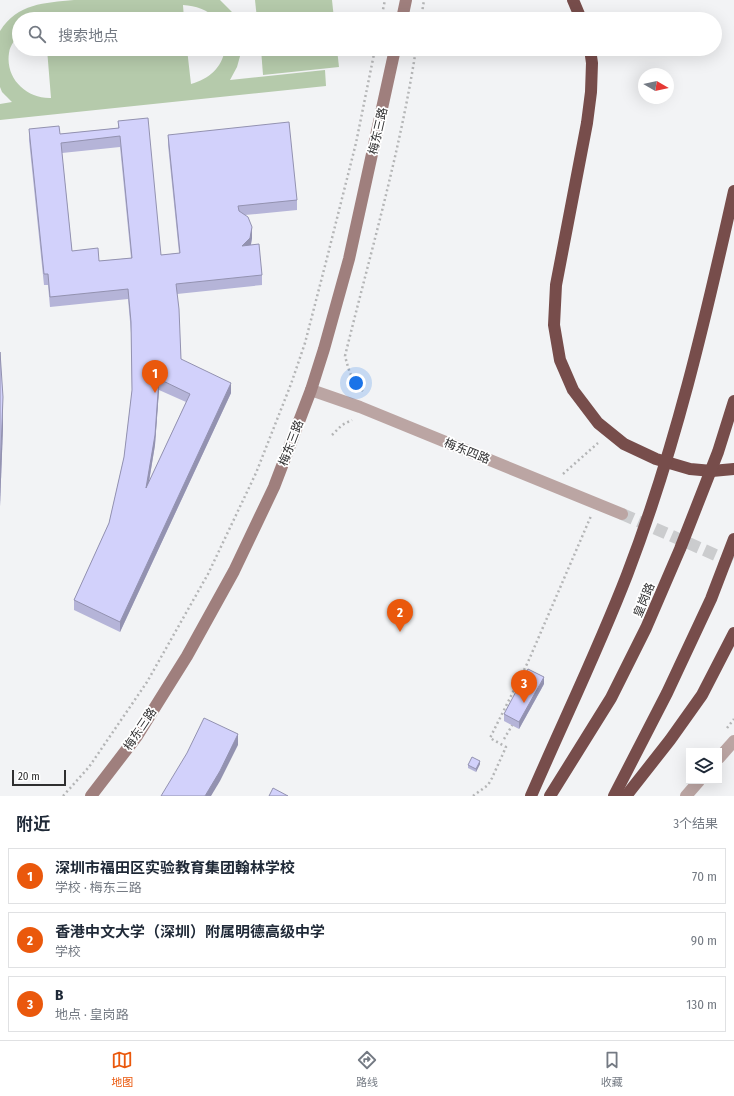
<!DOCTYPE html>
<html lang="zh">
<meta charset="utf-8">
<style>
:root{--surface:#fff;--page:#f6f6f7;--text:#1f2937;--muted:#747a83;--line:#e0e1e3;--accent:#ea580c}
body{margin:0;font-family:"Fira Sans Condensed","Noto Sans SC",sans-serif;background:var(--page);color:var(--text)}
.controls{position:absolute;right:12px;bottom:12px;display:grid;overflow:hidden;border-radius:0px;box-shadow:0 4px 16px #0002}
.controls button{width:36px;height:36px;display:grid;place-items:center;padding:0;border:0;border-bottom:1px solid var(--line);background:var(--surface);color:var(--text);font:20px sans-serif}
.compass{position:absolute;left:638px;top:68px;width:36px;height:36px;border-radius:50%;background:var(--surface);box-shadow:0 4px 16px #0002;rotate:99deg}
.scale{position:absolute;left:12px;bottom:10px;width:54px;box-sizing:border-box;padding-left:4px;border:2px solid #2f2f30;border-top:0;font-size:11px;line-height:14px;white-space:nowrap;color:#2f2f30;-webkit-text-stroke:3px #fff;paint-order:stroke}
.you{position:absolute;left:356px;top:383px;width:14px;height:14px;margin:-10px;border:3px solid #fff;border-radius:50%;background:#1a73e8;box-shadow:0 0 0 6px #1a73e833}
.badge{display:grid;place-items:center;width:26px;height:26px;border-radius:50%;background:var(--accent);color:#fff;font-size:13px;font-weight:700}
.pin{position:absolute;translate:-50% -33px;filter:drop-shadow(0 1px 2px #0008)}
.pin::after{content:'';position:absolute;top:21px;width:14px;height:12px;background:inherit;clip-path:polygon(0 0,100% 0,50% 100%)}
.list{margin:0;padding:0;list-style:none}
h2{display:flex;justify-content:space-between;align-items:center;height:52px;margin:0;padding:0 16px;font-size:17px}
h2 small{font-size:13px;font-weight:400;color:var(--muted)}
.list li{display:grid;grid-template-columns:26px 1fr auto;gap:12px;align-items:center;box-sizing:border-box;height:56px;margin:0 8px 8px;padding:0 8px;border:1px solid var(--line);border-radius:0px}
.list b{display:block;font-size:15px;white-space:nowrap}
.list p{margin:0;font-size:13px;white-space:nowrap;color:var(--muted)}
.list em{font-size:13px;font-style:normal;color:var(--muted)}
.icon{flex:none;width:22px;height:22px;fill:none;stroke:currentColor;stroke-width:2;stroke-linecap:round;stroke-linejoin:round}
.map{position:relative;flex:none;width:734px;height:796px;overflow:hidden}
.search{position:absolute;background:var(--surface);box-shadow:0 4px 16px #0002;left:12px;right:12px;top:12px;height:44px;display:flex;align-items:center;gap:10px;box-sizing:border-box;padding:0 14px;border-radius:22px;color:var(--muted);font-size:15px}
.sheet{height:244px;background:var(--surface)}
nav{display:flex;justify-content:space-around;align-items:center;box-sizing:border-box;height:56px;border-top:1px solid var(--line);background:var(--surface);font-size:11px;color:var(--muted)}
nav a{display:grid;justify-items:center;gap:2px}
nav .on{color:var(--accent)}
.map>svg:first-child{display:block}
</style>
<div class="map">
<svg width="734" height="796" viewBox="0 0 734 796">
<rect width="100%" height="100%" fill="#f2f3f5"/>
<g fill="#b5caab">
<path d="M74,0H220L232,12L236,19H216C207,9 196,6 183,5L184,19H19C19,23 20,28 19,31C17,39 10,44 9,53C5,79 27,99 51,98L47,49H187L191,84C209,79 222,68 225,49H242L237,67L230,80L325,70L326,86L0,120V104L12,102L2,92L0,87V31C18,3 44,3 74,0Z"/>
<path d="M255,0H332L334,19H257Z"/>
<path d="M261,49H337L339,67L263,75Z"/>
</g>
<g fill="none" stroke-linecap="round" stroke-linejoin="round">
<path stroke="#cbccce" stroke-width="12" stroke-dasharray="12 6" stroke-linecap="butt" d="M622,514L734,563"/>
<g stroke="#b4b5b6" stroke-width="2.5" stroke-dasharray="2 3" stroke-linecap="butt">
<path d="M381,19L385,0"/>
<path d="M421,19L424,0"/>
<path d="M363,391C351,380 349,371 345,356C370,254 400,153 416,49"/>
<path d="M332,435L342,425L352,420"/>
<path d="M563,474L598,443"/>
<path d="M727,728L734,719"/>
<path d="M504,739L513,724"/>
<path d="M63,796L89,767L147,682L208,574L256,473L291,384L305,343L327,258L356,143L375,49"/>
<path d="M473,796L488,785L492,778L506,747L490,738L528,662L591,516"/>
</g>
<g stroke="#bba5a3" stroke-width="12">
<path d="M311,390L360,407L622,514"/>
<path d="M719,758L734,741"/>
<path d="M686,796L699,781"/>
</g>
<g stroke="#9f7f7d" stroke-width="12">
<path d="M402,19L406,0"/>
<path d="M91,796L137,736L187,656L234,571L274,487L311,390L324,349L349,259L395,49"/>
</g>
<g stroke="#774d4b" stroke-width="12">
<path d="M573,0L581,19"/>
<path d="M590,49L592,63L591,92L587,123L556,285L554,325L560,360L573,390L598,423L624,444L656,459L690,469L712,471L734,469"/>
<path d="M531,796C563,722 598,650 627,575C675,450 705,321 734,191"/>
<path d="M550,796L611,698L646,628L680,549L718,452L734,401"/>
<path d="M614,796L667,693L711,599L734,539"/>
<path d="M626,796L670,740L702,695L734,633"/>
</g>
</g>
<g fill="#b5b4d8" fill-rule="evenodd">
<path d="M118,121L161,255L179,253L168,145V135L297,200V210L245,215L252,238L251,245L262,275V285L177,294L181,359L231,393L120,632L74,610V600L109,523L124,457L132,391L131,333L128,299L50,307L48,285H44L29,140V129L60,134L118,128ZM120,147L131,258L99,261L72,251L62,153ZM159,390L186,402L149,482L155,445Z"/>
<path d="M0,352L3,427L0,506Z"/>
<path d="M544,684L519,729L504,721V714Z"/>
<path d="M480,764L476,772L468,768V765Z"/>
</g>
<g fill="#9392b0">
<path d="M252,227V238L250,249L242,246Z"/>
<path d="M159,379V390L155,445L146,499V488Z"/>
<path d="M231,383V393L120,632V622Z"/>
<path d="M3,397V427L0,506V476Z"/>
<path d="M544,677V684L519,729V722Z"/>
<path d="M238,734V745L220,781L211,796H205Z"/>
<path d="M480,761V764L476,772V769Z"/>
</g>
<g fill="#d2d1fb" stroke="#9392b0" fill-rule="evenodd">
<path d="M148,118L161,255L180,253L168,135L289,122L297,200L238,206L239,211L248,217L252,227L250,238L242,246L259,244L262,275L176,284L179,309L181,359L231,383L120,622L74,600L109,523L124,457L132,390L131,322L128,289L50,297L48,274H44L29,129L59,126L60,134L119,128L118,121ZM120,136L132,258L99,261L98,248L72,251L61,143ZM159,379L190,394L146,488L155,435Z"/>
<path d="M0,352L3,397L0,476Z"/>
<path d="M528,669L544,677L519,722L504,714Z"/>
<path d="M204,718L238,734L220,771L205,796H161L187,753Z"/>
<path d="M472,757L480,761L476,769L468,765Z"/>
<path d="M273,788L288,796H269Z"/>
</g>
<g text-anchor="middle" stroke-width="3.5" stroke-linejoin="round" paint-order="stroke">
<g font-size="12" fill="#2f2f30" stroke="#fff">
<text transform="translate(378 131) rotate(-77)" y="4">梅东三路</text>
<text transform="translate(291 443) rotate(-69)" y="4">梅东三路</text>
<text transform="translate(467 451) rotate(22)" y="4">梅东四路</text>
<text transform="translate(644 600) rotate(-67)" y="4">皇岗路</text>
<text transform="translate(140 729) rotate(-56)" y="4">梅东三路</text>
</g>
</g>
</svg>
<div class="controls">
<button><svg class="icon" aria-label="layers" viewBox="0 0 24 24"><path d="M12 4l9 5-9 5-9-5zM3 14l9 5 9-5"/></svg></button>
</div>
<svg class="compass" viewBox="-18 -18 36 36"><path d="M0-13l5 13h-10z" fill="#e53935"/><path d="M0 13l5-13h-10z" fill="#747a83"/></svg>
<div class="scale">20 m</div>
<div class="you"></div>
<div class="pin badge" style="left:155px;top:393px">1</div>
<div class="pin badge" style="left:400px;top:632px">2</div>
<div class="pin badge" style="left:524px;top:703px">3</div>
<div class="search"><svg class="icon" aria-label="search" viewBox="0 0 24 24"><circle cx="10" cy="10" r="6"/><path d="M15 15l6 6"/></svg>搜索地点</div>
</div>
<section class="sheet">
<h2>附近<small>3个结果</small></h2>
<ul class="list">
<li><span class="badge">1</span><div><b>深圳市福田区实验教育集团翰林学校</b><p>学校 · 梅东三路</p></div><em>70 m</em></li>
<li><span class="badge">2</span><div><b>香港中文大学（深圳）附属明德高级中学</b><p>学校</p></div><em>90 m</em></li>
<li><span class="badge">3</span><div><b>B</b><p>地点 · 皇岗路</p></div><em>130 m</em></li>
</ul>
</section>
<nav>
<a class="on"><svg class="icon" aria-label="map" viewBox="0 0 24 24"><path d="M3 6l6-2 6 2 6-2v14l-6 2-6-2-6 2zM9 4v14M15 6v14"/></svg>地图</a>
<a><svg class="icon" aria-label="directions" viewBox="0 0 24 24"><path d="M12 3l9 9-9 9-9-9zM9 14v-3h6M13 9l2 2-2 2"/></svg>路线</a>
<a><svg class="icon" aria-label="saved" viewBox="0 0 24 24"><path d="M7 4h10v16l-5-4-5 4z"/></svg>收藏</a>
</nav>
